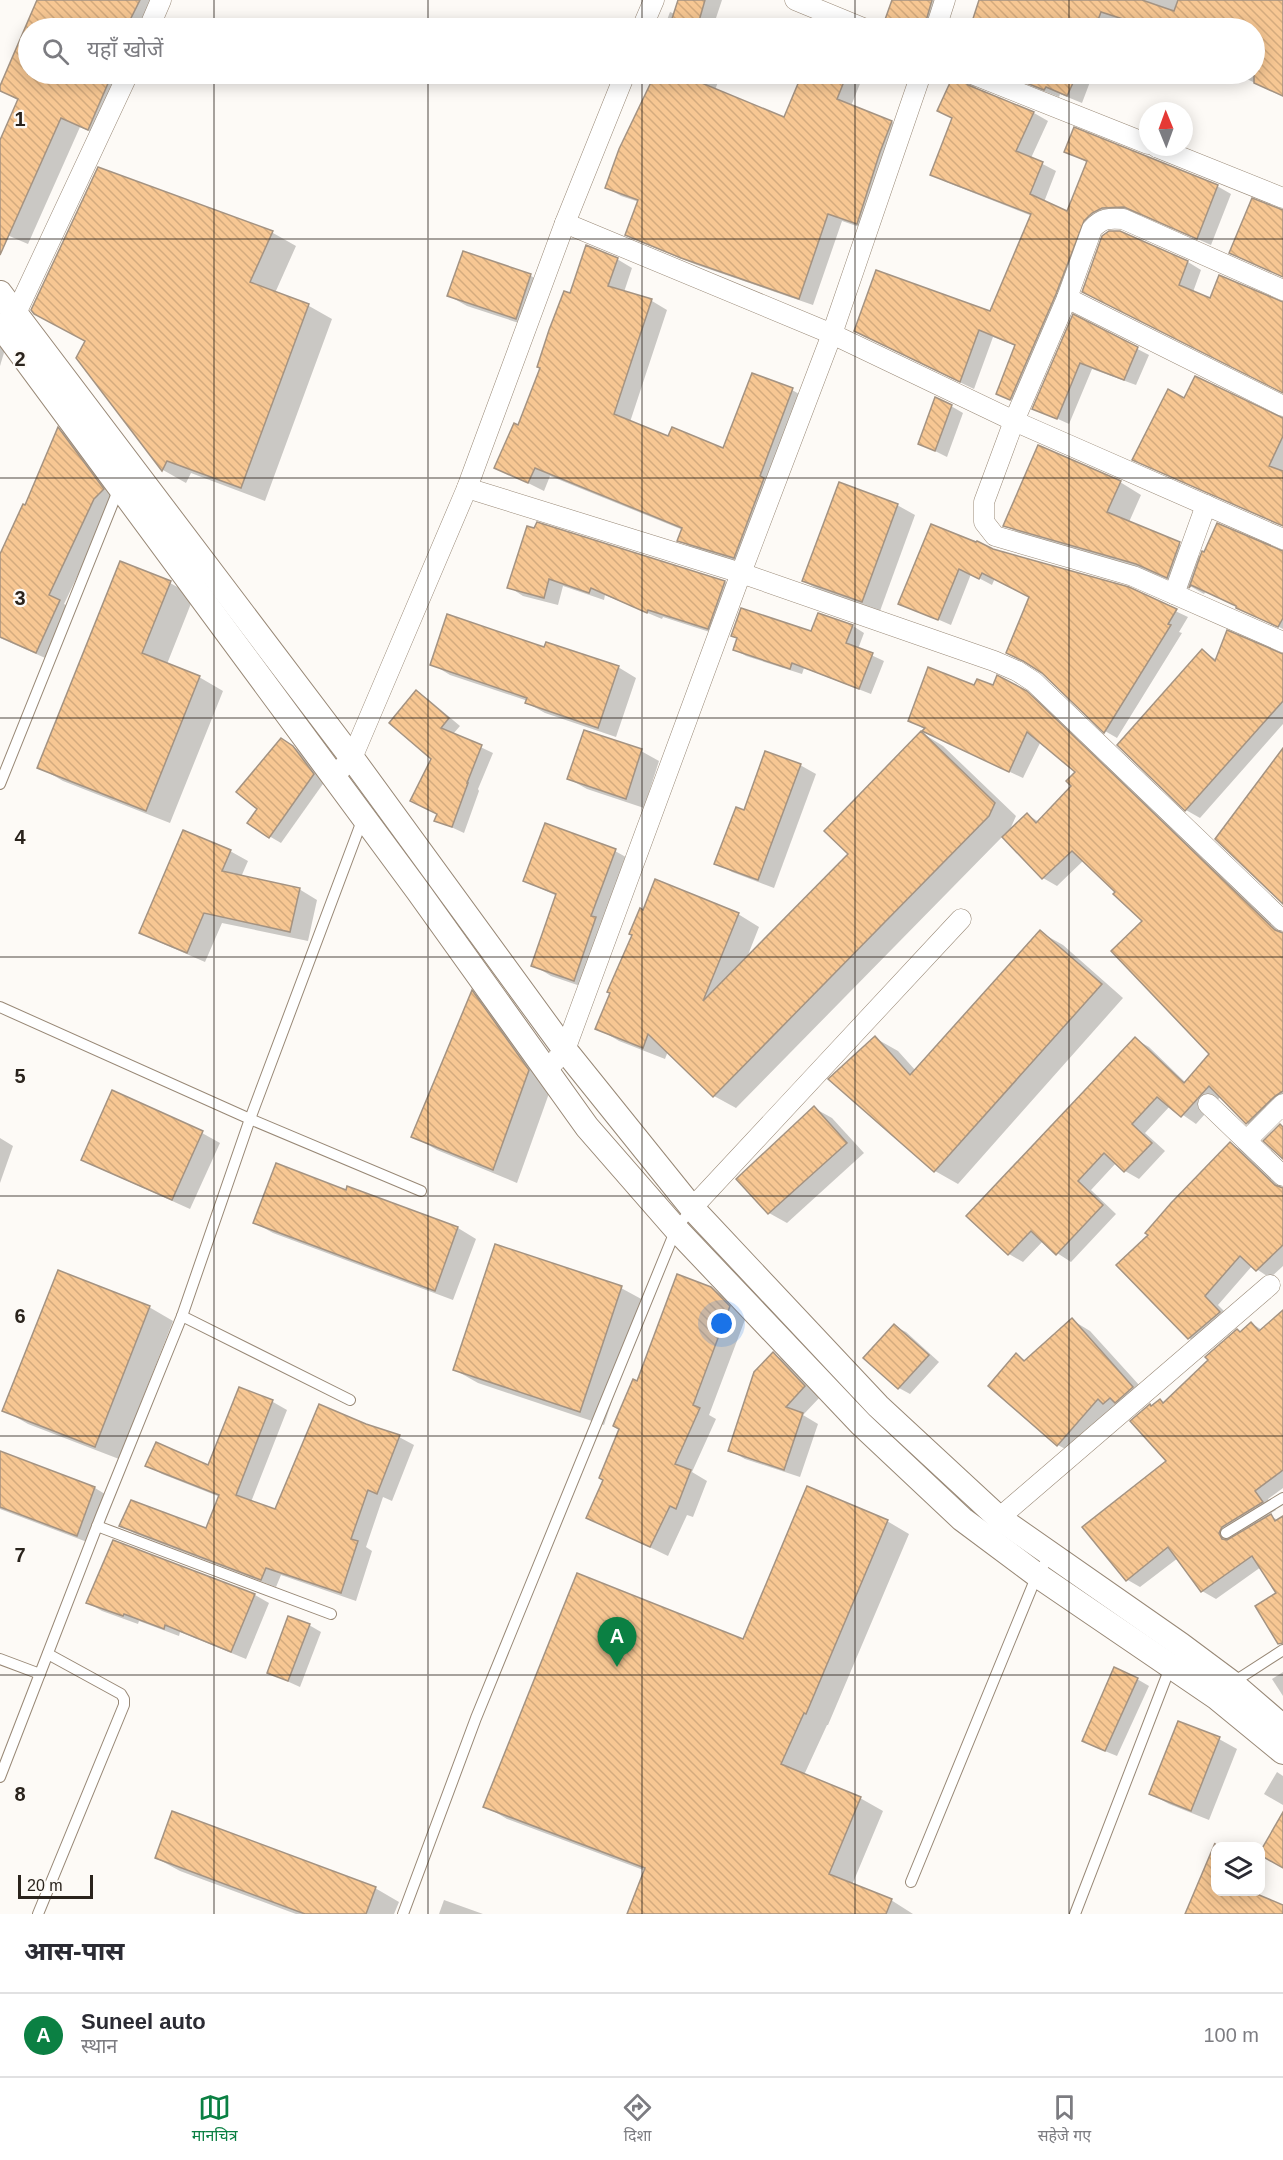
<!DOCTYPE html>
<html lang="hi">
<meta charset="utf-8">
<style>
:root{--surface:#fff;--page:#f7f7f7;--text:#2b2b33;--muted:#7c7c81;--line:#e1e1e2;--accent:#0b8043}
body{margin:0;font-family:Helvetica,"Noto Sans Devanagari",sans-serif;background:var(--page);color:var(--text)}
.controls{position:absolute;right:18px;bottom:18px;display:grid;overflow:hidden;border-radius:12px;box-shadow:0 3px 15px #0003}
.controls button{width:54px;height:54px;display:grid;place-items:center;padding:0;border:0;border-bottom:2px solid var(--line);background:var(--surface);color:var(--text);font:30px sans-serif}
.compass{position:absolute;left:1139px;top:102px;width:54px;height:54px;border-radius:50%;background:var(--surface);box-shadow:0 3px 15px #0003;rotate:359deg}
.scale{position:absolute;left:18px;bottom:15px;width:75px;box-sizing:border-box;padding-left:6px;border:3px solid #2a231c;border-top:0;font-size:16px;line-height:21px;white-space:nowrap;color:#2a231c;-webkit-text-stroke:4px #fdfaf6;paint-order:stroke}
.you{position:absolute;left:722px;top:1324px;width:21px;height:21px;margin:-15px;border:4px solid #fff;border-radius:50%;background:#1a73e8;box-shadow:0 0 0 9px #1a73e833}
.badge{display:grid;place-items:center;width:39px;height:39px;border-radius:50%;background:var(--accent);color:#fff;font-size:20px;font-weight:700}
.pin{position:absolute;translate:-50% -50px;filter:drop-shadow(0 2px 3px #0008)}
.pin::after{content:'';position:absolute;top:32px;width:21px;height:18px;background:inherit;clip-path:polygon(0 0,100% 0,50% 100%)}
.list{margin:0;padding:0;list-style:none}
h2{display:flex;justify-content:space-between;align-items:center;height:78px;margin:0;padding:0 24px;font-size:26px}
h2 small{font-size:20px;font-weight:400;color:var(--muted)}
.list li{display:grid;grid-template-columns:39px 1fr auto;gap:18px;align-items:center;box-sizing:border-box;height:84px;padding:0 24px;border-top:2px solid var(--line)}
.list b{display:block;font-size:22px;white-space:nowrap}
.list p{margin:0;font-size:20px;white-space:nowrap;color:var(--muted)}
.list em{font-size:20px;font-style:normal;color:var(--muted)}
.icon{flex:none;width:33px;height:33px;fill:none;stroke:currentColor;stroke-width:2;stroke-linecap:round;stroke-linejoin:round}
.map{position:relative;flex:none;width:1283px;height:1914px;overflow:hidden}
.search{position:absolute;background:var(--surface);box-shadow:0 3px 15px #0003;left:18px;right:18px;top:18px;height:66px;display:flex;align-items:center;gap:15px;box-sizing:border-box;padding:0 21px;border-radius:33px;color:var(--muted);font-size:22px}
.sheet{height:162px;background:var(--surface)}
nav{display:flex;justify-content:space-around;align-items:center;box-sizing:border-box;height:84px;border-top:2px solid var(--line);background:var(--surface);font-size:16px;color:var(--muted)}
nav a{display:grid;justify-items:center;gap:3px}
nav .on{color:var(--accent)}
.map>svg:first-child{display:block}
</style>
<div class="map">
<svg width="1283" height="1914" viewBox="0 0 1283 1914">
<defs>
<pattern id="building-back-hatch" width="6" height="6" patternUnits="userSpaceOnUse" patternTransform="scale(1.5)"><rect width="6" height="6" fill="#f7c793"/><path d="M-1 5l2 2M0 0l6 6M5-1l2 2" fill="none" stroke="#d4ab7e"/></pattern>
</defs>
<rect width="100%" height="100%" fill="#fdfaf6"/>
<g fill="#0003">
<path d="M38,0H162L149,28H28V74H134L106,139L80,127L28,244L0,232V144L19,101L0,89Z"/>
<path d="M680,0H722L713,27L717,28H664L670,12L675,14Z"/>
<path d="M894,0H950L940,28H900L886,21Z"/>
<path d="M981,0H1283V97L1241,76L1243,74H1254V28H1145L1115,19L1111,28H971Z"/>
<path d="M657,74H721L715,90L785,119L804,74H864L851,106L892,122L906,130L871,231L842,221L813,305L697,265L640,242L627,234L639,202L621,196L607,188Z"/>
<path d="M956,74H978L974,78V85L978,91L1034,113L1048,121L1031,158L1056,171L1044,202L1068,213L1088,163L1066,151L1217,186L1231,194L1211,245L1143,215L1122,214L1106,221L1024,406L998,393L1016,346L993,337L974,389L870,339L991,313L1032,216L946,182L932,174L953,119L939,111Z"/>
<path d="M1000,74H1093L1082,103L1060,94L1059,97Z"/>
<path d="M1192,74H1209L1207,79Z"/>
<path d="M98,169L273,233L296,246L275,293L309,306L332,319L265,501L191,473L186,483L163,470L78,358L87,341Z"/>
<path d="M1117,232L1188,262L1201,270L1193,292L1210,300L1283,303V392Z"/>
<path d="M464,253L531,276L549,286L534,328L467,306L449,296Z"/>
<path d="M617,259L632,268L624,292L652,301L667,310L630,422L669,438L723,449L752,375L792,390L808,399L749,566L694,549L679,540L683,530L550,476L544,491L496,467L519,427L571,295Z"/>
<path d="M1074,316L1149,355L1136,385L1092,369L1069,424L1034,408Z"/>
<path d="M0,334L6,346L0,366Z"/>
<path d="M1185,400L1283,419V526L1148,467L1134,459Z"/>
<path d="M951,406L963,413L947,457L919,443Z"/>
<path d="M58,429L74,438L119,499L110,508L64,604L75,610L52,661L0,638V558L26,507Z"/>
<path d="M1120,482L1141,495L1129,522L1179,544L1202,557L1283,552V629L1206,591L1204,594L1190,586L1189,589L1159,576L1026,537L1005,525Z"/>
<path d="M897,505L915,515L880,611L821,591L803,581Z"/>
<path d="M538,524L725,582L739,590L722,636L663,617L662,619L605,595L604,600L563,586L558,605L523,596L509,587Z"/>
<path d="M931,526L993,550L1128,589L1188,617L1179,632L1182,633L1117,738L1105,731L1043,672L1030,597L995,578L992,585L971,574L951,625L900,603Z"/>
<path d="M170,583L194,596L167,664L199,677L223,691L170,823L63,781L39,767Z"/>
<path d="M853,626L864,633L858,649L884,661L871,694L804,668L802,674L746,656L734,649Z"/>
<path d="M545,649L618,667L636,678L616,737L545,713L527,703L528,701L450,675L432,664Z"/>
<path d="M1202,651L1217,660L1283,655V724L1200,818L1186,810L1119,745Z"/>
<path d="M975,687L1026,692L1041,701L1283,933V1110L1261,1131L1247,1123L1221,1096L1196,1124L1170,1106L1145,1133L1165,1151L1139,1179L1125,1171L1116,1163L1091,1190L1116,1214L1071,1262L1057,1253L1043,1241L1023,1262L1009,1254L969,1216L1135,1039L1149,1047L1186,1083L1211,1054L1144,921L1084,860L1057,886L1043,878L1003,836L736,1108L714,1096L668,1051L665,1059L619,1041L597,1028L738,914L759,927L746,960L850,854L922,733L943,746L1016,816L1008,834L1028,815L1039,822L1073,785L1078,771L1041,741L1023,778L938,738L910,720Z"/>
<path d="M417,692L428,699L460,726L453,734L493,753L478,789L479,791L464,833L436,820L438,814L432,758Z"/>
<path d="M293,746L305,755L325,781L281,843L269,836L259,809Z"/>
<path d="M641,751L659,761L644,808L587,789L569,779Z"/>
<path d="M800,765L816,774L774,888L732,872L716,863L745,811Z"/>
<path d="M230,851L248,861L241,877L299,889L317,900L308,941L222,923L205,962L159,942L141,932Z"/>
<path d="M615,851L633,861L592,990L551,976L533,965L557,896L525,881Z"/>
<path d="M1040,932L1063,945L1123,998L958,1184L935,1171L875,1038L898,1051L916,1071Z"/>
<path d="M472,992L495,1006L552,1085L517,1183L437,1150L413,1136Z"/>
<path d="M814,1108L832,1118L864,1153L787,1223L769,1213Z"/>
<path d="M202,1133L220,1143L190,1209L101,1169L83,1159Z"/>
<path d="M0,1138L13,1146L0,1183Z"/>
<path d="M1231,1144L1245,1152L1283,1189V1266L1270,1278L1252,1266L1218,1305L1233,1320L1203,1346L1189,1338L1118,1265L1150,1235Z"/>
<path d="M348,1188L458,1228L476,1239L453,1300L273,1233L255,1223L347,1192Z"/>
<path d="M621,1288L645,1301L604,1425L478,1383L455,1370Z"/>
<path d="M710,1288L728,1298L746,1317L709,1415L716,1419L692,1472L707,1481L693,1517L687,1515L668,1556L587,1517L605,1480L620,1429L638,1383Z"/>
<path d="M149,1307L173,1321L119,1459L28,1424L4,1410Z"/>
<path d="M1283,1312V1488L1268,1499L1276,1510L1268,1515L1278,1520L1283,1517V1645L1279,1643L1278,1594L1261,1567L1216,1599L1202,1591L1178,1558L1140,1587L1126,1579L1168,1461L1152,1407L1160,1401L1164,1404L1251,1323L1262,1330Z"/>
<path d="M1072,1320L1090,1331L1150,1397L1076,1455L1058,1445L990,1386L1016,1355L1026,1361Z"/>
<path d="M894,1326L906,1332L939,1362L910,1394L899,1388Z"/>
<path d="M773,1354L789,1363L821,1396L803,1415L818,1424L800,1477L745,1459L729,1450Z"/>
<path d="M240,1389L273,1402L287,1410L251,1502L276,1511L399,1437L414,1445L392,1501L383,1497L366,1547L372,1551L356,1601L281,1575L276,1587L136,1534L121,1526L207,1530L220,1497L162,1474L147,1466L209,1467Z"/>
<path d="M0,1453L95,1488L113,1499L95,1545L0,1509Z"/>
<path d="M887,1521L909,1534L828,1725H827L804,1775L860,1798L883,1811L852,1885L891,1900L913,1914H629L646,1871L507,1819L485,1806L744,1641Z"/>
<path d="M114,1542L255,1595L269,1603L246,1659L180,1632L179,1636L139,1621L138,1624L102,1611L88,1603Z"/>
<path d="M309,1625L321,1632L300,1687L269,1673Z"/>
<path d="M1283,1672V1696L1272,1679Z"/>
<path d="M1137,1679L1149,1686L1117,1756L1095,1747Z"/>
<path d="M1219,1739L1237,1749L1209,1820L1169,1804L1151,1794Z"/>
<path d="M1277,1772L1283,1776V1805L1264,1794Z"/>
<path d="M156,1858L375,1888L399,1902L394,1914H296L180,1871Z"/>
<path d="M1204,1873L1216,1877V1892H1248L1283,1906V1914H1187Z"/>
<path d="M444,1900L483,1914H439Z"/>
</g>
<g fill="url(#building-back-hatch)" stroke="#a49382" stroke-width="1.5">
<path d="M37,0H140L126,28H28V74H112L88,130L61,118L0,255V140L18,99L0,91V86Z"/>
<path d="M678,0H705L697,28H669Z"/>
<path d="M892,0H932L924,28H882Z"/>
<path d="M979,0H1142L1174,11L1178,0H1283V96L1254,83V28H1151L1101,12L1095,28H970Z"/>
<path d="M655,74H680L784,117L802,74H847L837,99L892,121L880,152L857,224L828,214L799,299L681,258L625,235L638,200L605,188L619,149Z"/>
<path d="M954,74L961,77L968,85L1034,112L1016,151L1043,162L1030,194L1067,211L1087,161L1064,152L1074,127L1218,185L1197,239L1124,207L1102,208L1092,213L1084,221L1056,294L1010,400L996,394L1015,345L979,330L960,382L854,331L876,270L990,311L1031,214L930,175L952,118L937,111Z"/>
<path d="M1013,74H1077L1067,96L1046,87L1044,90L1014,78L1015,75Z"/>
<path d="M98,167L273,231L250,282L309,304L241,488L167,461L162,471L76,358L85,341L34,314L31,310Z"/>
<path d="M1252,198L1283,210V277L1229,253Z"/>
<path d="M1109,231H1120L1188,261L1179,285L1210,298L1219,275L1283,302V393L1082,292L1102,236Z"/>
<path d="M586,245L618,258L608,286L652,299L614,414L668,436L672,427L723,448L752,373L793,388L760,476L764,478L734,558L677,541L682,528L535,468L528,483L494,468L514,423L518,425L540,368L537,367L549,330L564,291L570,293Z"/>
<path d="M463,251L531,274L516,319L447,296Z"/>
<path d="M1073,314L1138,347L1124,380L1080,363L1057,419L1032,409Z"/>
<path d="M1195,376L1283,418V436L1269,466L1283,471V526L1132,460L1168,389L1184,398Z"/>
<path d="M935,397L952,405L935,451L918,444Z"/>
<path d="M58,427L104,489L94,499L49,595L60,600L36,653L0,637V554L23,504L25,505Z"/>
<path d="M1038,445L1121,481L1107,512L1180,542L1167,578L1136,564L1003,526Z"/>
<path d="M839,482L898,504L862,602L802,581Z"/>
<path d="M537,522L725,581L708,629L648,610L647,613L591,588L589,593L549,579L544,598L507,588L527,526L534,528Z"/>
<path d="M1217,523L1283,551V618L1278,627L1236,608V606L1191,585L1189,588L1202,551L1204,552Z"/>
<path d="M931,524L976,542L977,541L993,549L1129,587L1177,609L1168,624L1171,625L1104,733L1042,673L1023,661L1006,653L1029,597L982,573L979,579L959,569L938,620L898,604Z"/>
<path d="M120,561L171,581L142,653L200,676L146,811L37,768Z"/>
<path d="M741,608L811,631L818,613L853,625L846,643L873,653L859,689L792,663L790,669L733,650L737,638L731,636Z"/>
<path d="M447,614L544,647L546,642L619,666L598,728L525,703L527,698L430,665Z"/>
<path d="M1227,630L1283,654V701L1185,811L1117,745L1202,649L1215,661Z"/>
<path d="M928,667L974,685L977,679L993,685L997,675L1027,691L1275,930L1283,933V1091L1275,1096L1246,1124L1209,1086L1181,1117L1157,1097L1132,1124L1152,1143L1124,1172L1104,1153L1078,1181L1103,1205L1056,1255L1031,1231L1008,1255L966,1216L1135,1037L1184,1083L1209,1054L1111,951L1142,921L1113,894L1115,892L1072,851L1042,879L1002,837L1027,813L1036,823L1071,786L1066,781L1075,772L1027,732L1009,772L922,731L925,728L908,721Z"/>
<path d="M416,690L449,718L441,728L482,745L467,783H468L452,827L434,821L437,814L410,801L431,759L389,723Z"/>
<path d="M584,730L642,749L626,799L567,779Z"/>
<path d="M921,731L995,803L989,816L713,1097L648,1034L643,1048L595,1029L610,993L607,992L632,935L629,934L640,908L643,910L655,879L739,913L703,1001L848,854L824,831Z"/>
<path d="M281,738L293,746L314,774L269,838L247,823L257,809L236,792Z"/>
<path d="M1283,748V904L1215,839Z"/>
<path d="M765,751L801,764L758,880L714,864L736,807L744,810Z"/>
<path d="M545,823L616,849L591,916L596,917L574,981L531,966L556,894L523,881Z"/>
<path d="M183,830L231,850L222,871L300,888L290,932L204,913L187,953L139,933Z"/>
<path d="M1040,930L1102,984L934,1172L828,1079L875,1036L910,1075Z"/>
<path d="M472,990L529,1070L493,1170L411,1137Z"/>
<path d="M112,1090L203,1131L172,1200L81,1160Z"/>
<path d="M814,1106L847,1143L768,1214L736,1179Z"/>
<path d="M1280,1124L1283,1127V1159L1263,1141Z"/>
<path d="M1230,1142L1275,1185L1283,1188V1245L1256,1271L1240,1256L1205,1296L1220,1312L1188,1339L1116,1265L1148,1235L1145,1233L1171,1203Z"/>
<path d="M276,1163L346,1190L347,1186L458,1227L435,1291L253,1223Z"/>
<path d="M495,1244L622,1286L580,1412L453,1370Z"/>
<path d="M58,1270L150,1306L95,1447L2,1411Z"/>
<path d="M677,1274L711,1287L730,1306L693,1405L700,1408L675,1464L691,1470L676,1509L670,1506L650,1547L586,1518L603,1480L599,1478L619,1429L613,1426L633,1379L637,1381Z"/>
<path d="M1283,1310V1470L1255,1491L1263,1502L1222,1527L1219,1533L1222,1539L1227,1540L1271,1514L1275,1521L1283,1516V1643L1278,1644L1255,1606L1276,1593L1252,1556L1201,1592L1168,1547L1126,1581L1082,1527L1166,1461L1130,1421L1150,1404L1151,1406L1160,1399L1163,1403L1208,1360L1205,1357L1237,1329L1240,1332L1251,1322L1259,1331Z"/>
<path d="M1072,1318L1133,1387L1115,1403L1110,1398L1103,1404L1098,1399L1057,1446L988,1386L1016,1353L1024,1361Z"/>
<path d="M894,1324L929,1355L898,1389L863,1358Z"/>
<path d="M773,1352L805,1386L786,1407L803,1413L784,1470L728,1451L754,1372Z"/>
<path d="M239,1387L273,1400L236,1495L275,1509L319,1404L366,1424L400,1435L377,1494L368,1490L351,1539L358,1541L341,1593L266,1568L261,1580L119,1526L131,1500L206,1528L219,1495L145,1466L156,1442L208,1465Z"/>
<path d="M0,1451L95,1487L77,1536L0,1507Z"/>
<path d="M807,1486L888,1520L806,1714L804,1713L781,1764L861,1797L829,1874L892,1899L886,1914H627L645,1868L483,1807L577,1573L743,1639Z"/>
<path d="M113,1540L255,1594L231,1652L165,1625L164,1629L124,1614L123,1616L86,1603Z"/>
<path d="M288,1616L310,1624L288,1681L267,1673Z"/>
<path d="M1114,1667L1138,1678L1105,1751L1082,1741Z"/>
<path d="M1178,1721L1220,1737L1191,1811L1149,1794Z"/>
<path d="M172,1811L376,1887L366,1914H305L155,1858Z"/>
<path d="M1283,1812V1868L1260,1855V1852Z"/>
<path d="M1215,1843V1892H1252L1283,1905V1914H1185Z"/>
</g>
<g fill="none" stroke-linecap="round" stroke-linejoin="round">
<defs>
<g id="service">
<path d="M0,784L119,488"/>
<path d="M0,1007L250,1119L421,1191"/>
<path d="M182,1316L350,1400"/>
<path d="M97,1526L331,1614"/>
<path d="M1226,1533L1283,1498"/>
<path d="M0,1659L40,1674"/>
<path d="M1232,1683L1283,1650"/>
<path d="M0,1777L101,1516L182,1316L250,1119L363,818"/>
<path d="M911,1882L1037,1575L1051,1554"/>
<path d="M38,1914L124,1705V1699L121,1694L48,1654"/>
<path d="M403,1914L476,1718L676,1229L692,1208"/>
<path d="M1075,1914L1171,1665"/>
</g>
<g id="minor">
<path d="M795,0L863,28"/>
<path d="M149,28L161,0"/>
<path d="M642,28L654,0"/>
<path d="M936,28L945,0"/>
<path d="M972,74L1148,144"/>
<path d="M1156,147L1283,198"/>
<path d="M565,223L832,334L1014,421L1283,539"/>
<path d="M1283,290L1123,219C1109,218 1102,218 1092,229L1067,298L1014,421L984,502V522L995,536L1133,576L1283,642"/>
<path d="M1067,298L1283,406"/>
<path d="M11,324L128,74"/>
<path d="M467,488L741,573L994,661L1017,671L1034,682L1283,921"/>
<path d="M1174,594L1206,505"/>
<path d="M334,776L352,758L467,488L565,223L625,74"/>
<path d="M547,1070L565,1050L741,573L832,334L921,74"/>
<path d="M1208,1104L1283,1176"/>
<path d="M1247,1140L1283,1104"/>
<path d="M692,1208L961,919"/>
<path d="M999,1518L1270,1285"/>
</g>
<g id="tertiary">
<path d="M0,293L352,758L565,1050L692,1208L878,1406L999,1518L1181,1645L1232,1683L1283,1727"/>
<path d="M0,325L418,891L587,1127L676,1229L861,1424L962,1519L1037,1575L1216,1697L1283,1752"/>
</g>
</defs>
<use href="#service" stroke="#988876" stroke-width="12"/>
<use href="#minor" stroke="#988876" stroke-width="21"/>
<use href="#tertiary" stroke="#988876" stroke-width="26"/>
<use href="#service" stroke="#fff" stroke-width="10"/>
<use href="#minor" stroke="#fff" stroke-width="20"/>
<use href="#tertiary" stroke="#fff" stroke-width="24"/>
</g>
<path fill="none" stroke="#2a231c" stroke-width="1.5" stroke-opacity="0.55" d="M214,0V28M428,0V28M642,0V28M855,0V28M1069,0V28M214,74V1914M428,74V1914M642,74V1914M855,74V1914M1069,74V1914M0,239H1283M0,478H1283M0,718H1283M0,957H1283M0,1196H1283M0,1436H1283M0,1675H1283"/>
<g font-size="20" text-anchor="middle" font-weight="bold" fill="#2a231c" stroke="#fdfaf6" stroke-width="4.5" stroke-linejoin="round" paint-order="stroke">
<text x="20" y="126">1</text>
<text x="20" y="366">2</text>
<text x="20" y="605">3</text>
<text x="20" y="844">4</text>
<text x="20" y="1083">5</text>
<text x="20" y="1323">6</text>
<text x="20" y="1562">7</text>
<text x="20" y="1801">8</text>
</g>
</svg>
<div class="controls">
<button><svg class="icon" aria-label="layers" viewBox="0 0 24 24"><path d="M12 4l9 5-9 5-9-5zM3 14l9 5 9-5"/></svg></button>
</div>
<svg class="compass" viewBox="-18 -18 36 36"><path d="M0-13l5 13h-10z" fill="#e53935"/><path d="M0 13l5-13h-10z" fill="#7c7c81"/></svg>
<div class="scale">20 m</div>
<div class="you"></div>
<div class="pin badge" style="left:617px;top:1667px">A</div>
<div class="search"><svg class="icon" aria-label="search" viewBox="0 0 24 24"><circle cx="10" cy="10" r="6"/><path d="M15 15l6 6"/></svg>यहाँ खोजें</div>
</div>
<section class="sheet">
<h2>आस-पास<small></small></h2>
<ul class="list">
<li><span class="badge">A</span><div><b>Suneel auto</b><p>स्थान</p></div><em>100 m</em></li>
</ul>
</section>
<nav>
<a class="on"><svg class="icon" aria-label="map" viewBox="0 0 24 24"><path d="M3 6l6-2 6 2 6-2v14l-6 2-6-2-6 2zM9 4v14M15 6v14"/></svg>मानचित्र</a>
<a><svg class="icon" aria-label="directions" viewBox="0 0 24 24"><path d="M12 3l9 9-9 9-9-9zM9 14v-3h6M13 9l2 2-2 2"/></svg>दिशा</a>
<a><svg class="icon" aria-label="saved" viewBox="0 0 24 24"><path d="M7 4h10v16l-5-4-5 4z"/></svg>सहेजे गए</a>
</nav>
